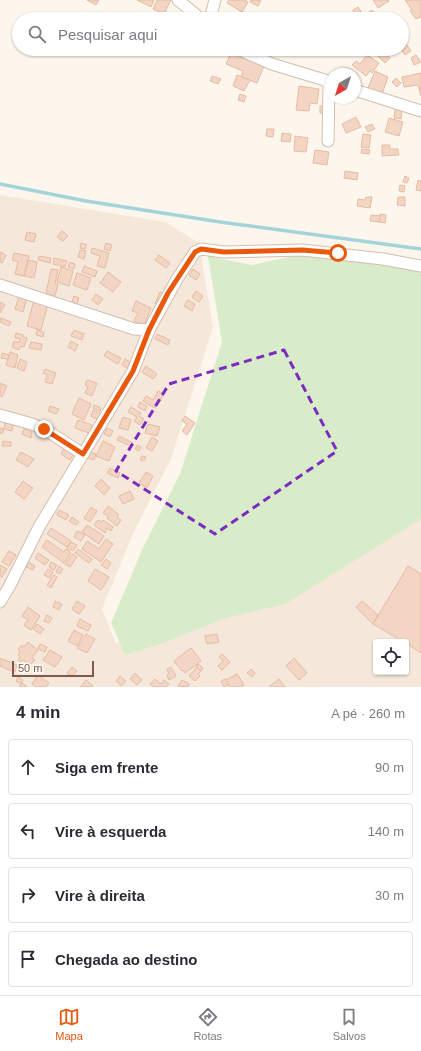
<!DOCTYPE html>
<html lang="pt">
<meta charset="utf-8">
<style>
:root{--surface:#fff;--page:#f2f2f3;--text:#2b2b33;--muted:#7c7c81;--line:#e1e1e2;--accent:#ea580c}
body{margin:0;font-family:Arial,sans-serif;background:var(--page);color:var(--text)}
.controls{position:absolute;right:12px;bottom:12px;display:grid;overflow:hidden;border-radius:4px;box-shadow:0 1px 3px #0004}
.controls button{width:36px;height:36px;display:grid;place-items:center;padding:0;border:0;border-bottom:1px solid var(--line);background:var(--surface);color:var(--text);font:20px sans-serif}
.compass{position:absolute;left:325px;top:68px;width:36px;height:36px;border-radius:50%;background:var(--surface);box-shadow:0 1px 3px #0004;rotate:219deg}
.scale{position:absolute;left:12px;bottom:10px;width:82px;box-sizing:border-box;padding-left:4px;border:2px solid #7a5c4d;border-top:0;font-size:11px;line-height:14px;white-space:nowrap;color:#7a5c4d;-webkit-text-stroke:3px #fffaf3;paint-order:stroke}
.stop{position:absolute;width:12px;height:12px;margin:-9px;border:3px solid #ea580c;border-radius:50%;background:#fff}
.stop.end{background:#ea580c;border-color:#fff;box-shadow:0 1px 4px #0008}
.list{margin:0;padding:0;list-style:none}
h2{display:flex;justify-content:space-between;align-items:center;height:52px;margin:0;padding:0 16px;font-size:17px}
h2 small{font-size:13px;font-weight:400;color:var(--muted)}
.list li{display:grid;grid-template-columns:26px 1fr auto;gap:12px;align-items:center;box-sizing:border-box;height:56px;margin:0 8px 8px;padding:0 8px;border:1px solid var(--line);border-radius:4px}
.list b{display:block;font-size:15px;white-space:nowrap}
.list em{font-size:13px;font-style:normal;color:var(--muted)}
.icon{flex:none;width:22px;height:22px;fill:none;stroke:currentColor;stroke-width:2;stroke-linecap:round;stroke-linejoin:round}
.map{position:relative;flex:none;width:421px;height:687px;overflow:hidden}
.search{position:absolute;background:var(--surface);box-shadow:0 1px 3px #0004;left:12px;right:12px;top:12px;height:44px;display:flex;align-items:center;gap:10px;box-sizing:border-box;padding:0 14px;border-radius:22px;color:var(--muted);font-size:15px}
.sheet{height:308px;background:var(--surface)}
nav{display:flex;justify-content:space-around;align-items:center;box-sizing:border-box;height:56px;border-top:1px solid var(--line);background:var(--surface);font-size:11px;color:var(--muted)}
nav a{display:grid;justify-items:center;gap:2px}
nav .on{color:var(--accent)}
.map>svg:first-child{display:block}
</style>
<div class="map">
<svg width="421" height="687" viewBox="0 0 421 687">
<rect width="100%" height="100%" fill="#fdf6ec"/>
<path fill="#f5e8da" fill-rule="evenodd" d="M0,195L165,222L199,243L213,327L171,459L132,536L102,609L116,643L152,633L421,504V687H0ZM376,642H406V672H376Z"/>
<path fill="#d8ecc9" d="M303,254L421,270V519L285,604L226,618L160,644L125,655L111,623L142,550L180,474L222,342L208,256L252,265Z"/>
<g fill="none" stroke-linecap="round" stroke-linejoin="round">
<path stroke="#a5d3da" stroke-width="3.5" d="M0,184L86,201L220,222L421,249"/>
</g>
<g fill="#f3d5c3" stroke="#e6bba3">
<path d="M87,0H99L96,5Z"/>
<path d="M137,0H154L151,7Z"/>
<path d="M157,0H171L164,14L153,9Z"/>
<path d="M229,0H244L248,2L242,12L227,3Z"/>
<path d="M251,0H257L261,1L258,6L250,2Z"/>
<path d="M373,0H388L389,1L378,8Z"/>
<path d="M405,0H421V18L420,17L416,19L410,11L412,10Z"/>
<path d="M358,7L364,16L358,19L353,10Z"/>
<path d="M372,10L378,19H369L366,14Z"/>
<path d="M100,12L107,15L105,19L97,18Z"/>
<path d="M239,15L245,19H237Z"/>
<path d="M402,23L408,33L402,36Z"/>
<path d="M403,40L411,51L405,55L401,49H402V41Z"/>
<path d="M277,49H293V53L277,52Z"/>
<path d="M382,49L390,58L385,63L376,54Z"/>
<path d="M232,51L264,66L257,83L241,77L243,71L226,64Z"/>
<path d="M367,55L379,63L372,73L370,71L366,76L352,65L356,61L360,64Z"/>
<path d="M416,55L421,62L414,65L411,58Z"/>
<path d="M375,71L388,77L382,94L368,88Z"/>
<path d="M421,73V96L418,85L404,87L402,77Z"/>
<path d="M237,75L250,80L244,91L233,86Z"/>
<path d="M212,76L221,79L218,84L210,81Z"/>
<path d="M396,78L401,83L397,87L392,82Z"/>
<path d="M299,86L319,89L317,104L310,103L309,111L296,110Z"/>
<path d="M240,94L246,96L244,102L238,100Z"/>
<path d="M320,106L327,107V114L320,113Z"/>
<path d="M395,109L402,110L401,119L394,118Z"/>
<path d="M356,117L361,127L346,133L342,124Z"/>
<path d="M389,118L403,122L399,136L385,132Z"/>
<path d="M372,124L375,129L368,132L365,127Z"/>
<path d="M267,129H274L273,137L266,136Z"/>
<path d="M282,133L291,134L290,142L281,141Z"/>
<path d="M363,134L371,135L369,148L361,147Z"/>
<path d="M295,136L308,138L306,152L294,151Z"/>
<path d="M382,145H390V149H398L399,155L382,156Z"/>
<path d="M362,149L370,150L369,154L361,153Z"/>
<path d="M315,150L329,152L327,165L313,163Z"/>
<path d="M345,171L358,173L357,180L344,178Z"/>
<path d="M405,176L409,178L407,183L403,182Z"/>
<path d="M418,180L421,181V191L416,190Z"/>
<path d="M400,185L405,186L404,192L399,191Z"/>
<path d="M366,197H372L370,208L357,206L358,199L365,200Z"/>
<path d="M398,197H405V206L397,205Z"/>
<path d="M380,214L386,215L385,223L379,222Z"/>
<path d="M371,215L380,216L379,222L370,221Z"/>
<path d="M62,231L68,236L63,241L57,237Z"/>
<path d="M27,232L36,234L34,242L25,240Z"/>
<path d="M81,243L87,245L85,249L80,248Z"/>
<path d="M106,243L112,245L110,251L104,249Z"/>
<path d="M92,248L109,253L105,268L97,266L100,256L91,253Z"/>
<path d="M80,250L86,251L84,259L78,257Z"/>
<path d="M0,252L6,255L2,263L0,262Z"/>
<path d="M14,253L29,256L24,276L15,274L18,262L12,260Z"/>
<path d="M159,255L170,263L166,268L155,260Z"/>
<path d="M39,256L51,258L50,263L38,260Z"/>
<path d="M54,258L67,261L65,267L53,264Z"/>
<path d="M28,260L37,262L34,278L24,276Z"/>
<path d="M70,262L75,264L74,269L68,267Z"/>
<path d="M84,266L97,271L95,277L82,272Z"/>
<path d="M61,267L73,271L69,286L57,282Z"/>
<path d="M51,269L58,270L55,284H58L55,296L46,294Z"/>
<path d="M193,269L200,274L196,280L189,275Z"/>
<path d="M108,272L121,282L113,292L100,283Z"/>
<path d="M77,273L91,278L87,290L73,285Z"/>
<path d="M196,291L203,296L199,302L192,297Z"/>
<path d="M160,292L164,294L159,305L155,303Z"/>
<path d="M20,293L28,295L23,312L15,309Z"/>
<path d="M96,294L103,299L98,305L92,300Z"/>
<path d="M74,296L79,298L77,304L72,302Z"/>
<path d="M34,300L48,304L41,330L27,326Z"/>
<path d="M188,300L195,304L192,311L184,306Z"/>
<path d="M136,301L151,308L144,325L134,321L138,313L132,311Z"/>
<path d="M0,302L5,305L0,313Z"/>
<path d="M1,318L11,322L9,326L0,322Z"/>
<path d="M37,330L44,332L43,337L36,335Z"/>
<path d="M74,330L84,334L82,340L71,336Z"/>
<path d="M16,333L23,335V337L27,338L24,347L21,346L19,350L12,347L14,341L19,343L20,339L15,338Z"/>
<path d="M157,334L170,340L168,345L155,339Z"/>
<path d="M71,341L78,345L75,351L68,347Z"/>
<path d="M31,342L42,344L41,350L29,348Z"/>
<path d="M107,351L121,358L118,364L104,356Z"/>
<path d="M10,352L18,355L15,368L6,365Z"/>
<path d="M2,353L9,355L8,359L1,358Z"/>
<path d="M20,359L27,362L24,371L17,368Z"/>
<path d="M125,359L130,362L127,368L122,365Z"/>
<path d="M146,366L157,374L153,379L142,372Z"/>
<path d="M45,369L56,373L52,384L45,382L47,375L43,373Z"/>
<path d="M87,380L97,383L92,396L85,393L88,386L85,385Z"/>
<path d="M0,383L7,386L2,397L0,396Z"/>
<path d="M158,391L164,394L155,408L143,401L146,396L153,400Z"/>
<path d="M79,398L91,404L84,420L72,414Z"/>
<path d="M140,402L147,406L145,411L138,407Z"/>
<path d="M94,405L101,408L100,411L93,408Z"/>
<path d="M50,406L59,409L56,414L48,411Z"/>
<path d="M131,407L141,413L139,416L144,419L140,425L134,421L137,417L128,412Z"/>
<path d="M93,410L102,414L99,420L91,416Z"/>
<path d="M185,416L195,423L187,435L182,431L187,424L182,421Z"/>
<path d="M123,417L131,420L128,430L119,428Z"/>
<path d="M78,420L92,425L89,433L75,428Z"/>
<path d="M5,423L13,424L12,431L4,429Z"/>
<path d="M148,424L160,427L157,436L145,433Z"/>
<path d="M0,428L4,429L2,434L0,433Z"/>
<path d="M107,428L113,431L110,437L104,434Z"/>
<path d="M24,429L32,432L31,438L22,434Z"/>
<path d="M119,436L133,443L131,446L117,440Z"/>
<path d="M152,437L158,441L152,451L146,448Z"/>
<path d="M3,441L11,442V446H2Z"/>
<path d="M103,441L115,447L109,461L96,456Z"/>
<path d="M137,445L141,447L139,451L135,449Z"/>
<path d="M65,446L75,452L70,460L61,454Z"/>
<path d="M21,452L34,459L28,467L16,460Z"/>
<path d="M90,452L96,454L94,460L88,458Z"/>
<path d="M142,456L146,457L144,461L140,460Z"/>
<path d="M110,468L120,473L118,478L107,473Z"/>
<path d="M146,472L153,476L147,488L139,483Z"/>
<path d="M101,479L110,488L104,495L95,486Z"/>
<path d="M23,481L33,488L24,499L15,492Z"/>
<path d="M130,491L134,499L123,504L119,496Z"/>
<path d="M108,506L119,515L117,517L121,520L117,526L107,518L108,516L103,513Z"/>
<path d="M91,507L97,511L90,522L84,518Z"/>
<path d="M59,510L69,515L66,520L57,515Z"/>
<path d="M72,517L79,522L76,525L69,521Z"/>
<path d="M98,520L101,522L103,520L113,527L111,531L107,528L105,533L94,525Z"/>
<path d="M87,525L104,536L99,544L82,532Z"/>
<path d="M51,528L71,541L67,547L47,534Z"/>
<path d="M77,531L85,535L81,541L74,537Z"/>
<path d="M106,539L113,544L101,562L82,549L87,541L99,549Z"/>
<path d="M47,540L64,552L66,549L71,553L64,563L42,547Z"/>
<path d="M71,542L77,545L73,551L67,548Z"/>
<path d="M78,549L92,559L89,563L75,553Z"/>
<path d="M9,551L16,555L9,566L2,562Z"/>
<path d="M38,553L49,560L45,565L35,558Z"/>
<path d="M73,554L77,557L70,567L65,564Z"/>
<path d="M106,559L111,563L107,569L101,565Z"/>
<path d="M28,562L35,566L33,570L26,567Z"/>
<path d="M51,562L57,565L54,570L49,567Z"/>
<path d="M0,565L7,569L2,577L0,576Z"/>
<path d="M59,566L63,569L60,574L56,572Z"/>
<path d="M408,566L421,574V653L406,643V642H404L373,624Z"/>
<path d="M48,569L53,572L50,578L44,575Z"/>
<path d="M95,569L109,577L101,590L88,581Z"/>
<path d="M54,575L57,577L51,588L47,585Z"/>
<path d="M55,601L62,604L59,610L53,607Z"/>
<path d="M77,601L85,606L79,614L72,609Z"/>
<path d="M362,601L378,615L373,624L356,607Z"/>
<path d="M28,607L40,616L31,630L24,625L28,620L22,616Z"/>
<path d="M47,615L52,618L49,623L44,621Z"/>
<path d="M80,619L91,625L88,631L77,626Z"/>
<path d="M37,624L44,629L40,634L33,629Z"/>
<path d="M74,630L83,635L77,646L68,641Z"/>
<path d="M86,634L95,639L87,653L77,648Z"/>
<path d="M217,634L219,642L207,644L205,636Z"/>
<path d="M28,642L38,650L32,658L35,660L30,665L23,660L21,662L18,660L20,657L18,655L20,652L18,650L22,645L24,647Z"/>
<path d="M40,644L47,647L45,652L38,649Z"/>
<path d="M191,648L201,661L185,673L183,670L182,671L174,661Z"/>
<path d="M50,650L62,657L55,667L43,660Z"/>
<path d="M222,654L230,662L222,670L218,666L223,661L219,657Z"/>
<path d="M0,658L17,665L15,672L0,666Z"/>
<path d="M294,658L307,673L299,680L286,666Z"/>
<path d="M198,664L203,668L201,671L196,667Z"/>
<path d="M72,667L77,671L72,676L67,673Z"/>
<path d="M171,667L176,676L169,680L167,675L169,674L167,669Z"/>
<path d="M197,667L201,671L198,674L200,676L195,681L189,676Z"/>
<path d="M251,669L255,673L252,677L247,673Z"/>
<path d="M135,673L142,680L137,685L130,679Z"/>
<path d="M237,674L244,685L241,687H230L226,680Z"/>
<path d="M38,675L49,683L46,687H36L32,684Z"/>
<path d="M120,676L126,681L121,686L116,681Z"/>
<path d="M18,677L23,680L21,684L16,681Z"/>
<path d="M155,679L161,684L164,680L169,684L166,687H153L150,684Z"/>
<path d="M225,679L229,684L224,687L221,681Z"/>
<path d="M279,679L285,687H270V686Z"/>
<path d="M86,680L93,686L92,687H80Z"/>
<path d="M182,680L189,684L188,687L178,686Z"/>
<path d="M22,683L27,687H19Z"/>
</g>
<g fill="none" stroke-linecap="round" stroke-linejoin="round">
<defs>
<g id="street">
<path d="M178,0L201,19"/>
<path d="M210,19L215,0"/>
<path d="M238,49L272,64L331,82"/>
<path d="M355,90L421,111"/>
<path d="M328,141L329,82"/>
<path d="M0,285L134,329L149,330L133,371L39,527L9,587L0,602"/>
<path d="M149,330L177,279L195,252L201,249L224,252L302,250L383,259L421,266"/>
<path d="M0,415L32,424L44,429L83,454"/>
</g>
</defs>
<use href="#street" stroke="#d1beb0" stroke-width="13"/>
<use href="#street" stroke="#fff" stroke-width="11"/>
</g>
<g fill="none" stroke-linecap="round" stroke-linejoin="round">
<path stroke="#ea580c" stroke-width="5" d="M44,429L83,454L133,371L149,330L168,293L195,252L201,249L224,252L302,250L338,253"/>
</g>
<path fill="none" stroke="#7b2cbf" stroke-width="3" stroke-dasharray="8 5" stroke-linejoin="round" d="M284,350L337,451L215,534L116,471L169,384Z"/>
</svg>
<div class="controls">
<button><svg class="icon" aria-label="locate" viewBox="0 0 24 24"><circle cx="12" cy="12" r="6"/><path d="M12 2v4M12 18v4M2 12h4M18 12h4"/></svg></button>
</div>
<svg class="compass" viewBox="-18 -18 36 36"><path d="M0-13l5 13h-10z" fill="#e53935"/><path d="M0 13l5-13h-10z" fill="#7c7c81"/></svg>
<div class="scale">50 m</div>
<div class="stop" style="left:338px;top:253px"></div>
<div class="stop end" style="left:44px;top:429px"></div>
<div class="search"><svg class="icon" aria-label="search" viewBox="0 0 24 24"><circle cx="10" cy="10" r="6"/><path d="M15 15l6 6"/></svg>Pesquisar aqui</div>
</div>
<section class="sheet">
<h2>4 min<small>A pé · 260 m</small></h2>
<ul class="list">
<li><svg class="icon" aria-label="ahead" viewBox="0 0 24 24"><path d="M12 20V5M6 11l6-6 6 6"/></svg><div><b>Siga em frente</b></div><em>90 m</em></li>
<li><svg class="icon" aria-label="left" viewBox="0 0 24 24"><path d="M17 20v-9H6M10 6l-5 5 5 5"/></svg><div><b>Vire à esquerda</b></div><em>140 m</em></li>
<li><svg class="icon" aria-label="right" viewBox="0 0 24 24"><path d="M7 20v-9h11M14 6l5 5-5 5"/></svg><div><b>Vire à direita</b></div><em>30 m</em></li>
<li><svg class="icon" aria-label="arrive" viewBox="0 0 24 24"><path d="M6 21V4h12l-3 4 3 4H6"/></svg><div><b>Chegada ao destino</b></div></li>
</ul>
</section>
<nav>
<a class="on"><svg class="icon" aria-label="map" viewBox="0 0 24 24"><path d="M3 6l6-2 6 2 6-2v14l-6 2-6-2-6 2zM9 4v14M15 6v14"/></svg>Mapa</a>
<a><svg class="icon" aria-label="directions" viewBox="0 0 24 24"><path d="M12 3l9 9-9 9-9-9zM9 14v-3h6M13 9l2 2-2 2"/></svg>Rotas</a>
<a><svg class="icon" aria-label="saved" viewBox="0 0 24 24"><path d="M7 4h10v16l-5-4-5 4z"/></svg>Salvos</a>
</nav>
